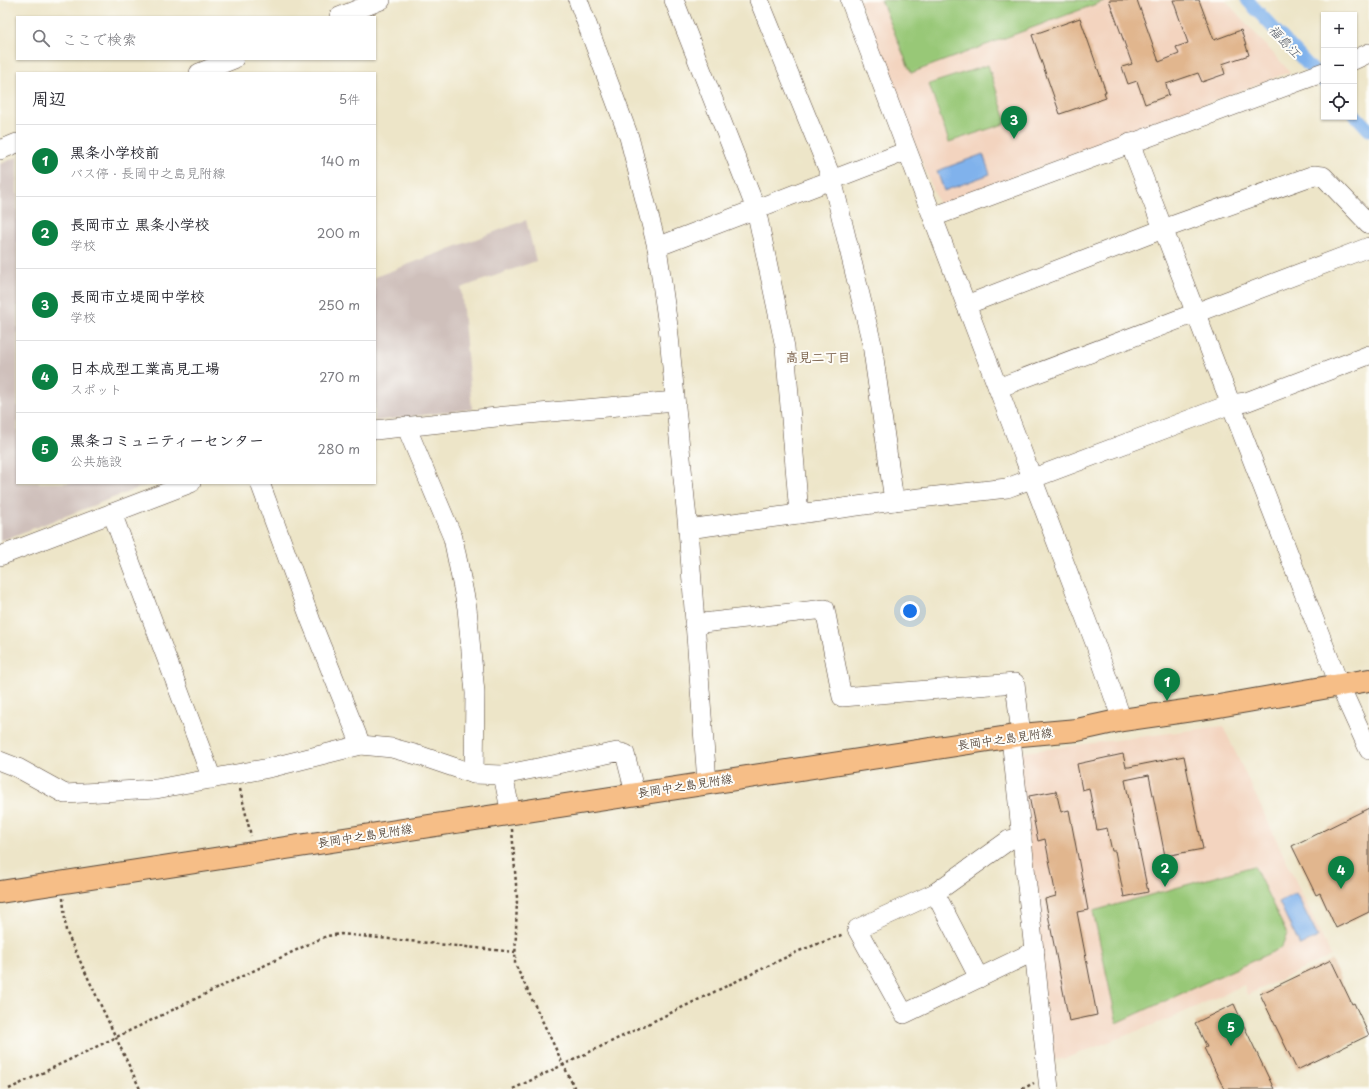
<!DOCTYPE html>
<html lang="ja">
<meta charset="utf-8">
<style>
:root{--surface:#fff;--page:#f2f2f3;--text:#2b2b33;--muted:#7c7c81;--line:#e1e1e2;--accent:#0b8043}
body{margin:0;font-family:"Playpen Sans","Klee One",sans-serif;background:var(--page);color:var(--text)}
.controls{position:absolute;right:12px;top:12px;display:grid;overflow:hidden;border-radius:0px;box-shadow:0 1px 3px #0004}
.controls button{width:36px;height:36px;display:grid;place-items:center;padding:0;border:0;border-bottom:1px solid var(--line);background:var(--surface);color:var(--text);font:20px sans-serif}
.you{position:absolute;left:910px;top:611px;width:14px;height:14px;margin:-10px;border:3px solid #fff;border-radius:50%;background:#1a73e8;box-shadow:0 0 0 6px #1a73e833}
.badge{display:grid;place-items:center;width:26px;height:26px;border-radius:50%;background:var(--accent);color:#fff;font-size:13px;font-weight:700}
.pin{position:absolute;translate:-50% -33px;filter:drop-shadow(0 1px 2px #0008)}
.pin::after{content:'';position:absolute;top:21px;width:14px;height:12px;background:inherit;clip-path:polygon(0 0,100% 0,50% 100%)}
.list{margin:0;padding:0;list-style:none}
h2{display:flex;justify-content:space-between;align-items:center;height:52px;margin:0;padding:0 16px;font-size:17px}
h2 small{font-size:13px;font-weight:400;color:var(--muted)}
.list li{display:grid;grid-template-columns:26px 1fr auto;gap:12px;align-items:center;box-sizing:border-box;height:72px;padding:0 16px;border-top:1px solid var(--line)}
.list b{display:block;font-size:15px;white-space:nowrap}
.list p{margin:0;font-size:13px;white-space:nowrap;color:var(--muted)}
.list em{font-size:13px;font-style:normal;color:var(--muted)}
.icon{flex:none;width:22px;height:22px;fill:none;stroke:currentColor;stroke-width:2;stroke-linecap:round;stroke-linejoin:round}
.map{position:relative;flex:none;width:1369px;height:1089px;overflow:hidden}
.search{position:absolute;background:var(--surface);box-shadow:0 1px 3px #0004;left:16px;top:16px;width:360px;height:44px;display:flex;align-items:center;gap:10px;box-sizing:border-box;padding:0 14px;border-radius:0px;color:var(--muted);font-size:15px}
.panel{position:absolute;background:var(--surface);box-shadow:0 1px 3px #0004;left:16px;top:72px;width:360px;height:412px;border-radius:0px}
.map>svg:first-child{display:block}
</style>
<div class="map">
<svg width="1369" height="1089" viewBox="0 0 1369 1089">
<rect width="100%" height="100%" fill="#fdfcf7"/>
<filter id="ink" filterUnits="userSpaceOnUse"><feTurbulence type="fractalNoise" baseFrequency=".025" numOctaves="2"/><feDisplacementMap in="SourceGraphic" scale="8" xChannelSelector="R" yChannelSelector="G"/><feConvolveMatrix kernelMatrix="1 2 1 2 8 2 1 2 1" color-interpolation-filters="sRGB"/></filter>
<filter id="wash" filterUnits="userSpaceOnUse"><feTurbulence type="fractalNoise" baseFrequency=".012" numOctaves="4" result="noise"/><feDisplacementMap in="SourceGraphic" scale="16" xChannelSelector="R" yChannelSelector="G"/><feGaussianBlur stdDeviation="0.9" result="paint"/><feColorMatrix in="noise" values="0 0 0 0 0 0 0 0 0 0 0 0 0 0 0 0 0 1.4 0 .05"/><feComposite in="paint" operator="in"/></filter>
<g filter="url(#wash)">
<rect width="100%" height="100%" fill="#ede5c8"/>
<g fill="#f3d4bf">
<path d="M859,0H1225L1290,72L939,205Z"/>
<path d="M1223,726L1331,956L1247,995L1244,985L1171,1018L1064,1059L1051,1060L1018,757L1024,752Z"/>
</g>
<g fill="#cfc0bb">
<path d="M17,157V483H152L0,541V164Z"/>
<path d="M526,220L536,261L461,288L472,409L375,421V277Z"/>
</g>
<g fill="#98c877" stroke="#6a794a">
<path d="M881,0H1103L1104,1L911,73Z"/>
<path d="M988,65L1007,123L949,142L929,84Z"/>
<path d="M1254,866L1287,934L1281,948L1117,1023L1093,911Z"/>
</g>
<g fill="#80b2ec" stroke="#5e6e85">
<path d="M983,154L990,174L944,191L937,171Z"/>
<path d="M1296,893L1318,937L1300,946L1279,902Z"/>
</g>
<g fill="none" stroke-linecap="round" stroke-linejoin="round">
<g stroke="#80b2ec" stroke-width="13">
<path d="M1247,0L1324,82"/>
<path d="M1354,114L1369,130"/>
</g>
</g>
<g id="blocks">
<g fill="#e1b68e">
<path d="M1109,0H1137L1159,62L1179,54L1176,47L1188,43L1173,0H1199L1214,40L1241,30L1249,55L1222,64L1225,74L1202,82L1198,73L1166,84L1169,95L1145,104L1137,81L1128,84L1122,67L1132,64Z"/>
<path d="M1080,18L1106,92H1104L1106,98L1060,114L1032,35Z"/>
<path d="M1123,754L1126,767H1129L1184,756L1203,849L1165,856L1149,775L1125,780L1148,892L1124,897L1115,851H1112L1107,828L1097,830L1089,788L1082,790L1077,764Z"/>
<path d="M1056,791L1061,812L1069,810L1088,910L1077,912L1097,1015L1069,1021L1045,899L1056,896L1045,839L1038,841L1029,796Z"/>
<path d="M1369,808V912L1336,928L1320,893L1316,895L1292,846Z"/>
<path d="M1331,960L1352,1004L1354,1003L1369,1035L1297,1070L1260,994Z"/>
<path d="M1234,1004L1244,1026L1274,1089H1224L1204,1048L1207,1047L1195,1023Z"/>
</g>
</g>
</g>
<g filter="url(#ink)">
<use href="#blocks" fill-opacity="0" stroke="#564638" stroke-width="1"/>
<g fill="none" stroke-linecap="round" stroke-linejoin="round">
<defs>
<g id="minor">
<path d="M578,0L629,137L657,247L668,326L688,529L707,782"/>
<path d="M674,0L756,209L785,347L799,514"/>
<path d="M759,0L832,179L872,344L894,501"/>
<path d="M850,0L1095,643L1122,720"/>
<path d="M339,17L381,0"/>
<path d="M1354,60L1369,53"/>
<path d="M199,73L234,59"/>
<path d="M1130,143L1339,684L1369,750"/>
<path d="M0,150L17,143"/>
<path d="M933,217L1324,72"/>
<path d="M657,247L907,151"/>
<path d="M966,305L1163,229L1314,175L1323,176L1369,224"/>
<path d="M998,388L1369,247"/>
<path d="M406,426L453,538L467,608L475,693L474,774"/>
<path d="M375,430L506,416L675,401"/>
<path d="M260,483L311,621L361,745"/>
<path d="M112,513L212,779"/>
<path d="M688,529L894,501L1007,488L1231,404L1246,402L1369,355"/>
<path d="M0,556L191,483"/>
<path d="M694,624L825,609L842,697L1015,683L1021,735"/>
<path d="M1011,738L1049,1089"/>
<path d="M0,761L18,768L65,794L156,789L269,768L361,745L392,748L421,756L474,774L503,775L617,752L625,754L635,793"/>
<path d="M503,775L511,814"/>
<path d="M1022,837L1009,840L935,893L857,929L904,1014L1035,951"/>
<path d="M935,893L979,978"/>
</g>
<path id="major" d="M0,892L1021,735L1077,730L1122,720L1213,707L1369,680"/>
</defs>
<use href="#minor" stroke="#564638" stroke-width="20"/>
<use href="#major" stroke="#564638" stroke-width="24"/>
<g stroke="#564638" stroke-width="2.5" stroke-dasharray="3 3" stroke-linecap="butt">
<path d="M240,789L251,836"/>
<path d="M512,829L517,898L515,964L575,1089"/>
<path d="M63,898L66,931L140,1089"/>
<path d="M9,1089L311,943L327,936L341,934L515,952"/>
<path d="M513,1089L799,951L844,934"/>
<path d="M1022,1089L1034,1083"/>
</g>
<use href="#minor" stroke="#fff" stroke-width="19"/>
<use href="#major" stroke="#f6be87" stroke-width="22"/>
</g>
</g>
<g text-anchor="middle" stroke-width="4" stroke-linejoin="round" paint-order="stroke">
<g font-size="12" fill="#3b2a1e" stroke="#fdfcf7">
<text transform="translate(1005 739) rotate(-8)" y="4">長岡中之島見附線</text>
<text transform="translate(685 786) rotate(-9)" y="4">長岡中之島見附線</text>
<text transform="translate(365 836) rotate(-9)" y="4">長岡中之島見附線</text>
</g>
<g font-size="13" font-style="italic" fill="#535a66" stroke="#fdfcf7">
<text transform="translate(1285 41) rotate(47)" y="5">福島江</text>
</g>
<g font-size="13" font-weight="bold" fill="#755b45" stroke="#fdfcf7">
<text x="818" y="362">高見二丁目</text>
</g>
</g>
</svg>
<div class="controls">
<button>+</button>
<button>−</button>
<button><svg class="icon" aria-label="locate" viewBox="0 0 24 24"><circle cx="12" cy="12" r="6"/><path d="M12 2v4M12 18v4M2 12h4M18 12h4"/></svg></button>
</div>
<div class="you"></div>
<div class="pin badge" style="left:1167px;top:701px">1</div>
<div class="pin badge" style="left:1165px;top:887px">2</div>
<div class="pin badge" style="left:1014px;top:139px">3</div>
<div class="pin badge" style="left:1341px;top:889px">4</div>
<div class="pin badge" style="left:1231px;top:1046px">5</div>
<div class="search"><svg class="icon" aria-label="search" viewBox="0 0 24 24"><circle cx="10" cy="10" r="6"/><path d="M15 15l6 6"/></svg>ここで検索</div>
<section class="panel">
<h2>周辺<small>5件</small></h2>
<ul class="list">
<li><span class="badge">1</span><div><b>黒条小学校前</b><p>バス停 · 長岡中之島見附線</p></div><em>140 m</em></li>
<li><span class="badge">2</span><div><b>長岡市立 黒条小学校</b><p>学校</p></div><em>200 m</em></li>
<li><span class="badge">3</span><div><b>長岡市立堤岡中学校</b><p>学校</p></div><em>250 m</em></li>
<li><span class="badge">4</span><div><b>日本成型工業高見工場</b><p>スポット</p></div><em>270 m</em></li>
<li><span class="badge">5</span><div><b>黒条コミュニティーセンター</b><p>公共施設</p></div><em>280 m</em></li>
</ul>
</section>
</div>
